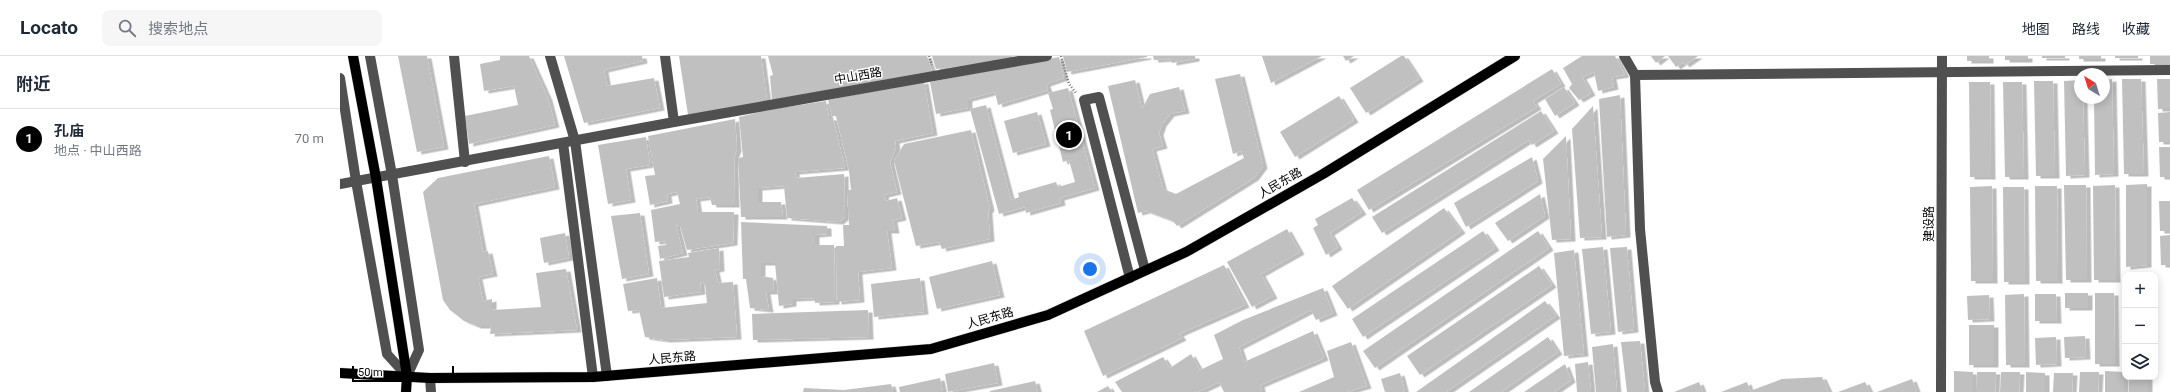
<!DOCTYPE html>
<html lang="zh">
<meta charset="utf-8">
<style>
:root{--surface:#fff;--page:#f6f6f7;--text:#1f2937;--muted:#747a83;--line:#e0e1e3;--accent:#000}
body{margin:0;font-family:Roboto,"Noto Sans SC",sans-serif;background:var(--page);color:var(--text)}
.controls{position:absolute;right:12px;bottom:12px;display:grid;overflow:hidden;border-radius:8px;box-shadow:0 2px 10px #0003}
.controls button{width:36px;height:36px;display:grid;place-items:center;padding:0;border:0;border-bottom:1px solid var(--line);background:var(--surface);color:var(--text);font:20px sans-serif}
.compass{position:absolute;left:1734px;top:12px;width:36px;height:36px;border-radius:50%;background:var(--surface);box-shadow:0 2px 10px #0003;rotate:322deg}
.scale{position:absolute;left:12px;bottom:10px;width:102px;box-sizing:border-box;padding-left:4px;border:2px solid #000;border-top:0;font-size:11px;line-height:14px;white-space:nowrap;color:#000;-webkit-text-stroke:3px #fff;paint-order:stroke}
.you{position:absolute;left:750px;top:213px;width:14px;height:14px;margin:-10px;border:3px solid #fff;border-radius:50%;background:#1a73e8;box-shadow:0 0 0 6px #1a73e833}
.badge{display:grid;place-items:center;width:26px;height:26px;border-radius:50%;background:var(--accent);color:#fff;font-size:13px;font-weight:700}
.pin{position:absolute;translate:-50% -50%;border:2px solid #fff;box-shadow:0 1px 4px #0006}
.list{margin:0;padding:0;list-style:none}
h2{display:flex;justify-content:space-between;align-items:center;height:52px;margin:0;padding:0 16px;font-size:17px}
h2 small{font-size:13px;font-weight:400;color:var(--muted)}
.list li{display:grid;grid-template-columns:26px 1fr auto;gap:12px;align-items:center;box-sizing:border-box;height:60px;padding:0 16px;border-top:1px solid var(--line)}
.list b{display:block;font-size:15px;white-space:nowrap}
.list p{margin:0;font-size:13px;white-space:nowrap;color:var(--muted)}
.list em{font-size:13px;font-style:normal;color:var(--muted)}
.icon{flex:none;width:22px;height:22px;fill:none;stroke:currentColor;stroke-width:2;stroke-linecap:round;stroke-linejoin:round}
.map{position:relative;flex:none;width:1830px;height:336px;overflow:hidden}
header{display:flex;align-items:center;gap:24px;box-sizing:border-box;height:56px;padding:0 20px;background:var(--surface);border-bottom:1px solid var(--line)}
header strong{font-size:19px}
nav{display:flex;gap:22px;margin-inline-start:auto;font-size:14px}
.search{width:280px;height:36px;background:var(--page);display:flex;align-items:center;gap:10px;box-sizing:border-box;padding:0 14px;border-radius:8px;color:var(--muted);font-size:15px}
main{display:flex}
aside{flex:1;background:var(--surface)}
.map>svg:first-child{display:block}
</style>
<header>
<strong>Locato</strong>
<div class="search"><svg class="icon" aria-label="search" viewBox="0 0 24 24"><circle cx="10" cy="10" r="6"/><path d="M15 15l6 6"/></svg>搜索地点</div>
<nav><a>地图</a><a>路线</a><a>收藏</a></nav>
</header>
<main>
<aside>
<h2>附近<small></small></h2>
<ul class="list">
<li><span class="badge">1</span><div><b>孔庙</b><p>地点 · 中山西路</p></div><em>70 m</em></li>
</ul>
</aside>
<div class="map">
<svg width="1830" height="336" viewBox="0 0 1830 336">
<defs>
<filter id="shadow"><feDropShadow dx="4.5" dy="2.5" stdDeviation="0" flood-color="#0004"/></filter>
</defs>
<rect width="100%" height="100%" fill="#fff"/>
<g fill="#c0c0c0" filter="url(#shadow)">
<path d="M58,0H87L104,91L77,96Z"/>
<path d="M160,0H189L208,42L215,69L129,88L125,60L178,49L174,30L144,35L140,8L160,4Z"/>
<path d="M224,0H302L303,5L264,14L267,30L314,22L320,52L244,67Z"/>
<path d="M339,0H421L427,45L348,59Z"/>
<path d="M428,0H587L592,15L432,44L430,20L433,19Z"/>
<path d="M592,0H672L673,1L640,8L596,13Z"/>
<path d="M723,0H807V1L727,16Z"/>
<path d="M813,0H855V3L832,7V3L814,4Z"/>
<path d="M922,0H982L931,27Z"/>
<path d="M1003,0H1014L1006,5Z"/>
<path d="M1061,0H1064L1079,23L1026,57L1010,32Z"/>
<path d="M1242,0H1275L1285,19L1272,21L1274,31L1258,35L1254,16L1242,21L1251,37L1239,44L1229,32L1232,28L1223,12Z"/>
<path d="M1311,0H1325L1316,7Z"/>
<path d="M1328,0H1358L1345,9L1343,6L1336,11Z"/>
<rect x="1627" y="0" width="22" height="5"/>
<rect x="1665" y="0" width="23" height="4"/>
<rect x="1702" y="0" width="23" height="2"/>
<rect x="1739" y="0" width="22" height="3"/>
<rect x="1775" y="0" width="23" height="2"/>
<rect x="1810" y="0" width="20" height="8"/>
<path d="M719,1L724,22L706,28L708,34L658,49L655,36L628,43V52L596,58L590,26Z"/>
<path d="M1212,13L1221,28L1193,45L1197,51L1029,154L1017,134Z"/>
<path d="M900,18L923,110L914,122L837,170L833,165L806,155L798,157L768,30L795,24L802,53L810,38L839,31L845,55L830,58L822,68L819,77L823,90L812,93L823,133L836,138L904,102L901,95L893,98L875,23Z"/>
<path d="M1772,23L1774,118L1755,119L1754,42H1764V24Z"/>
<path d="M1782,23H1801L1804,118H1784Z"/>
<path d="M1817,23H1830V53H1818Z"/>
<path d="M1740,24V42H1743L1745,119L1726,120L1724,25Z"/>
<path d="M584,25L593,77L555,85L556,92L550,106L557,136L544,139L546,145L557,142L562,162L553,164L555,175H547L552,212L518,216L520,244L497,246L496,190H504L503,169H509L507,134H511L509,115L496,60H492L488,44Z"/>
<path d="M1694,25H1713L1715,120H1696Z"/>
<path d="M1629,26H1650L1651,121H1630Z"/>
<path d="M1663,26H1682L1684,121H1665Z"/>
<path d="M1224,31L1235,47L1215,60L1205,43Z"/>
<path d="M728,32L755,132L720,142L721,147L686,157L685,151L659,158L630,53L646,49L671,144L679,141L678,137L716,126L718,131L735,126L729,104L723,106L710,54L713,53L708,37Z"/>
<path d="M1280,39L1286,179L1267,181L1259,43Z"/>
<path d="M999,40L1014,64L955,101L940,76Z"/>
<path d="M486,45L489,62H493L505,112L455,116L456,122L504,118L505,161L499,166L447,162L444,130L418,132V146H441L443,161H401L398,102L403,101L399,61L433,53Z"/>
<path d="M1253,50L1262,181L1240,182L1232,73Z"/>
<path d="M1201,55L1214,75L1192,89L1189,84L1042,177L1032,161Z"/>
<path d="M697,56L706,88L673,97L664,65Z"/>
<path d="M1830,56V86H1819L1818,57Z"/>
<path d="M395,63L397,93L394,101L395,149H372L370,141L356,143L358,156H394L393,187L347,194L340,170L336,169L343,197L320,203L318,190L326,189V185L315,186L311,154L340,148L337,136L327,138L328,145L310,149L305,120L315,119L308,80Z"/>
<path d="M631,74L650,152L648,155L650,183L602,193L599,186L576,190L554,105L564,88Z"/>
<path d="M1226,80L1231,183L1212,184L1203,103Z"/>
<path d="M306,81L310,109L286,113L291,144L268,148L258,89Z"/>
<path d="M1819,91H1830V121H1820Z"/>
<path d="M209,100L215,131L134,148L143,196L148,195L153,218L138,221L143,245L152,243V254L201,251L196,217L226,213L237,274L150,278L151,270H137L124,265L110,254L103,244L83,136L98,122Z"/>
<path d="M1192,101L1198,125L1126,171L1114,147Z"/>
<path d="M1807,128V209L1786,211V129Z"/>
<path d="M1724,129H1746L1747,224H1726Z"/>
<path d="M1775,129L1776,224H1754L1753,130Z"/>
<path d="M1652,130L1653,225H1631L1630,131Z"/>
<path d="M1695,130H1717L1718,225H1696Z"/>
<path d="M1663,131H1684L1685,226H1664Z"/>
<path d="M1200,138L1205,160L1168,185L1155,167Z"/>
<path d="M1012,142L1022,156L990,177L998,191L986,199L973,172L978,169L975,163Z"/>
<path d="M1819,145H1830V175H1820Z"/>
<path d="M1104,152L1121,175L1008,253L992,230Z"/>
<path d="M300,157L309,218L282,223L271,160Z"/>
<path d="M401,166L487,170V178L475,179V189H494L495,246L475,247V242L452,243V248L439,250L435,207H421V220L433,222L434,236H426L429,254L410,252L406,223H403Z"/>
<path d="M947,173L960,196L921,218L933,240L912,251L887,206Z"/>
<path d="M1143,175L1155,192L1023,281L1012,263Z"/>
<path d="M1198,175L1209,192L1035,312L1023,295Z"/>
<path d="M225,177L229,202L204,207L200,182Z"/>
<path d="M1830,179V209H1821L1820,180Z"/>
<path d="M1263,191L1271,276L1251,278L1242,193Z"/>
<path d="M1287,191L1294,274L1278,276L1270,192Z"/>
<path d="M379,192L380,213L375,214L378,227L393,226L397,281L326,284L305,281L299,254L288,255L283,228L317,222L321,252L367,247L365,228L360,226L361,236L324,241L319,205L349,201L348,197Z"/>
<path d="M1234,194L1244,298L1224,300L1214,197Z"/>
<path d="M652,205L660,239L597,253L589,221Z"/>
<path d="M884,209L905,249L839,278L842,282L763,320L744,275Z"/>
<path d="M1199,210L1212,229L1080,319L1067,300Z"/>
<path d="M580,222L584,256L534,261L531,228Z"/>
<path d="M983,232L993,257L976,264L971,254L899,291L904,306L973,275L984,302L920,329L922,336H884L879,326L858,336H782L775,326L823,301L830,312L851,298L860,314L883,303L874,279L903,264Z"/>
<rect x="1725" y="237" width="23" height="15"/>
<path d="M1755,237H1774L1775,308H1755Z"/>
<path d="M1684,238L1685,309H1666L1665,239Z"/>
<path d="M1695,238H1716L1717,265H1695Z"/>
<path d="M1649,239L1650,263L1628,264L1627,240Z"/>
<path d="M1205,245L1216,260L1106,336H1076Z"/>
<path d="M528,254L529,281L413,284L412,258Z"/>
<rect x="1629" y="269" width="25" height="40"/>
<path d="M1745,280L1746,301L1725,302L1724,281Z"/>
<path d="M1208,281L1218,296L1161,336H1129Z"/>
<path d="M1716,281L1717,308L1696,309L1695,282Z"/>
<path d="M1300,285L1305,336H1287L1281,286Z"/>
<path d="M1011,286L1027,330L1007,336H959L994,321L987,295Z"/>
<path d="M1273,288L1277,336H1256L1252,291Z"/>
<path d="M1248,306L1251,336H1237L1235,308Z"/>
<path d="M654,307L658,327L608,336L605,318Z"/>
<path d="M1225,308L1231,324L1214,336H1184Z"/>
<path d="M1614,315L1633,316V336H1614Z"/>
<path d="M1765,315L1784,316V336H1765Z"/>
<path d="M1637,316H1656L1655,336H1636Z"/>
<path d="M1661,316H1680L1679,336H1660Z"/>
<path d="M1686,316L1705,317V336H1686Z"/>
<path d="M1740,316H1759L1758,336H1739Z"/>
<path d="M1060,317L1065,336H1045L1041,323Z"/>
<path d="M1714,317H1733L1732,336H1713Z"/>
<path d="M1482,321L1489,336H1381L1407,326L1410,335L1442,323Z"/>
<rect x="1789" y="321" width="19" height="15"/>
<path d="M600,322L603,336H560L559,331Z"/>
<path d="M1572,323L1577,336H1537Z"/>
<path d="M695,325L698,336H650V335Z"/>
<path d="M1359,326L1363,336H1334Z"/>
<path d="M1525,326L1530,336H1498Z"/>
<path d="M551,328L553,336H463L464,332L504,334Z"/>
<path d="M768,330L772,336H757Z"/>
</g>
<g fill="none" stroke-linecap="round" stroke-linejoin="round">
<defs>
<g id="major">
<path d="M13,0L36,122L67,320L66,336"/>
<path d="M0,317L90,322L253,321L591,293L708,259L846,196L983,118L1175,0"/>
</g>
</defs>
<use href="#major" stroke="#dbdbdb" stroke-width="11"/>
<g stroke="#727272" stroke-width="2.5" stroke-dasharray="1 2" stroke-linecap="butt">
<path d="M589,0L592,9"/>
<path d="M721,0L729,28L736,37"/>
</g>
<g stroke="#505050" stroke-width="10">
<path d="M114,0L125,106"/>
<path d="M210,0L235,85L267,320"/>
<path d="M1284,0L1295,19L1300,173L1315,326L1318,336"/>
<path d="M1295,19L1830,14"/>
<path d="M0,22L16,125L47,298L67,320L79,294L52,119L30,0"/>
<path d="M334,66L707,0"/>
<path d="M223,87L253,321"/>
<path d="M0,128L334,66L325,0"/>
<path d="M790,222L744,44L759,41L805,214"/>
<path d="M90,322L91,336"/>
<path d="M1601,336L1602,0"/>
</g>
<use href="#major" stroke="#000" stroke-width="10"/>
</g>
<g text-anchor="middle" stroke-width="3" stroke-linejoin="round" paint-order="stroke">
<g font-size="12" fill="#000" stroke="#fff">
<text transform="translate(518 20) rotate(-10)" y="4">中山西路</text>
<text transform="translate(940 127) rotate(-30)" y="4">人民东路</text>
<text transform="translate(1589 168) rotate(-90)" y="4">建设路</text>
<text transform="translate(650 262) rotate(-16)" y="4">人民东路</text>
<text transform="translate(332 302) rotate(-5)" y="4">人民东路</text>
</g>
</g>
</svg>
<div class="controls">
<button>+</button>
<button>−</button>
<button><svg class="icon" aria-label="layers" viewBox="0 0 24 24"><path d="M12 4l9 5-9 5-9-5zM3 14l9 5 9-5"/></svg></button>
</div>
<svg class="compass" viewBox="-18 -18 36 36"><path d="M0-13l5 13h-10z" fill="#e53935"/><path d="M0 13l5-13h-10z" fill="#747a83"/></svg>
<div class="scale">50 m</div>
<div class="you"></div>
<div class="pin badge" style="left:729px;top:79px">1</div>
</div>
</main>
